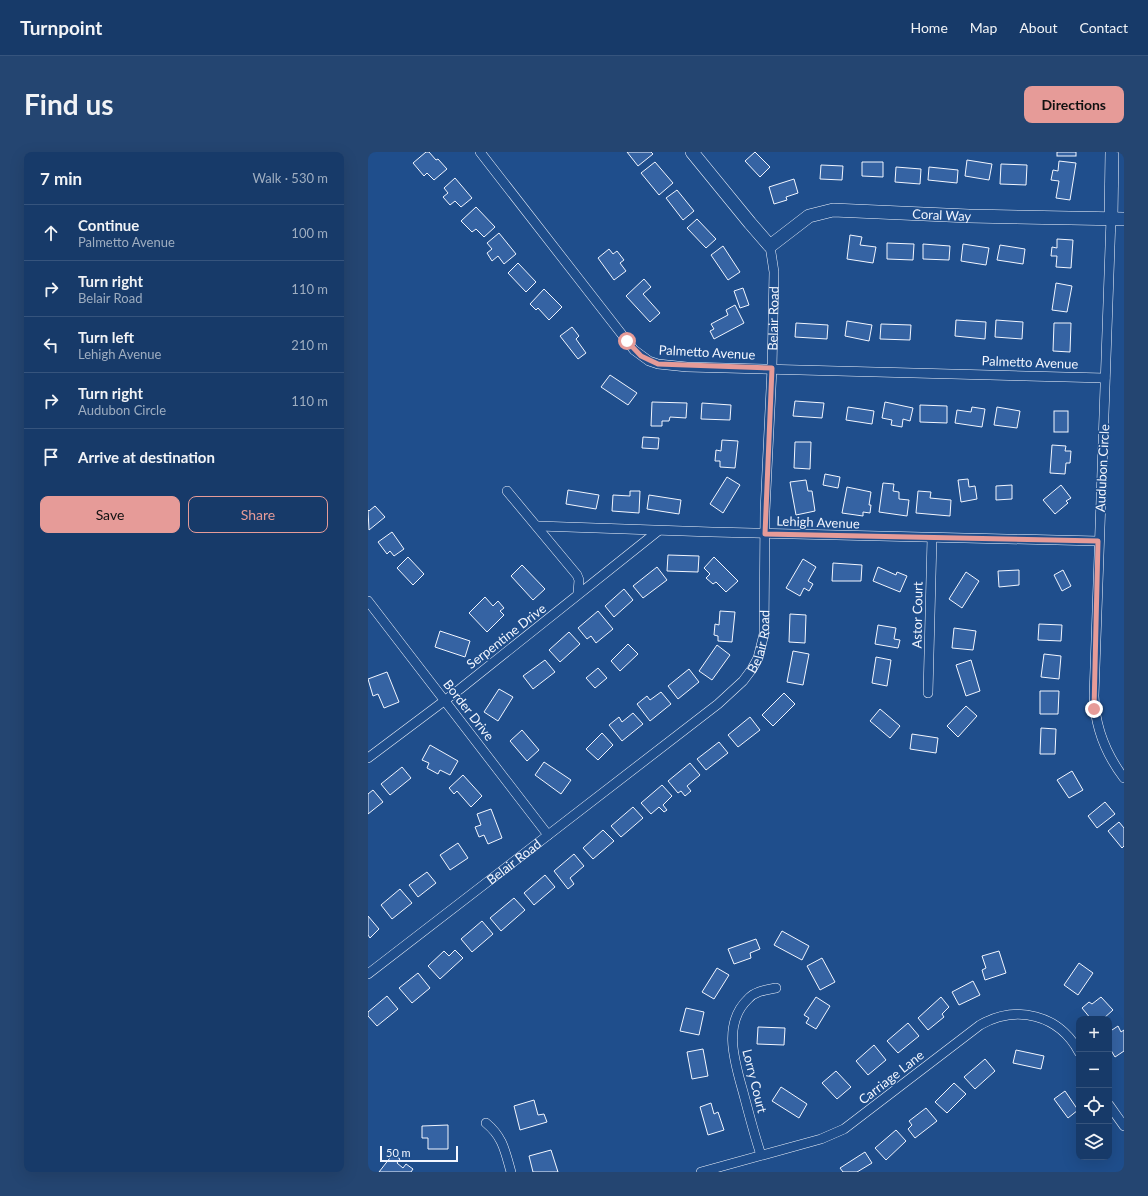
<!DOCTYPE html>
<meta charset="utf-8">
<style>
:root{--surface:#173a69;--page:#244571;--text:#f1f3f6;--muted:#9eadc0;--line:#36547d;--accent:#e69b98}
body{margin:0;font-family:Lato,sans-serif;background:var(--page);color:var(--text)}
.controls{position:absolute;right:12px;bottom:12px;display:grid;overflow:hidden;border-radius:8px;box-shadow:0 4px 16px #0002}
.controls button{width:36px;height:36px;display:grid;place-items:center;padding:0;border:0;border-bottom:1px solid var(--line);background:var(--surface);color:var(--text);font:20px sans-serif}
.scale{position:absolute;left:12px;bottom:10px;width:78px;box-sizing:border-box;padding-left:4px;border:2px solid #f2f6ff;border-top:0;font-size:11px;line-height:14px;white-space:nowrap;color:#f2f6ff;-webkit-text-stroke:3px #1f4e8c;paint-order:stroke}
.stop{position:absolute;width:12px;height:12px;margin:-9px;border:3px solid #e69b98;border-radius:50%;background:#fff}
.stop.end{background:#e69b98;border-color:#fff;box-shadow:0 1px 4px #0008}
.list{margin:0;padding:0;list-style:none}
h2{display:flex;justify-content:space-between;align-items:center;height:52px;margin:0;padding:0 16px;font-size:17px}
h2 small{font-size:13px;font-weight:400;color:var(--muted)}
.list li{display:grid;grid-template-columns:26px 1fr auto;gap:12px;align-items:center;box-sizing:border-box;height:56px;padding:0 16px;border-top:1px solid var(--line)}
.list b{display:block;font-size:15px;white-space:nowrap}
.list p{margin:0;font-size:13px;white-space:nowrap;color:var(--muted)}
.list em{font-size:13px;font-style:normal;color:var(--muted)}
.actions{display:flex;gap:8px;padding:12px 16px}
.actions a{flex:1;padding:9px 0;border:1px solid var(--accent);border-radius:8px;text-align:center;font-size:14px;color:var(--accent)}
.actions .main{background:var(--accent);color:#111}
.icon{flex:none;width:22px;height:22px;fill:none;stroke:currentColor;stroke-width:2;stroke-linecap:round;stroke-linejoin:round}
.map{position:relative;flex:none;width:756px;height:1020px;overflow:hidden;border-radius:8px}
header{display:flex;align-items:center;gap:24px;box-sizing:border-box;height:56px;padding:0 20px;background:var(--surface);border-bottom:1px solid var(--line)}
header strong{font-size:19px}
nav{display:flex;gap:22px;margin-inline-start:auto;font-size:14px}
.intro{display:flex;align-items:center;justify-content:space-between;box-sizing:border-box;height:96px;padding:0 24px}
h1{margin:0;font-size:28px}
.button{padding:10px 18px;border-radius:8px;background:var(--accent);color:#111;font-size:14px;font-weight:700}
main{display:flex;gap:24px;padding:0 24px}
aside{flex:1;background:var(--surface);border-radius:8px;box-shadow:0 4px 16px #0002}
.map>svg:first-child{display:block}
</style>
<header>
<strong>Turnpoint</strong>
<nav><a>Home</a><a>Map</a><a>About</a><a>Contact</a></nav>
</header>
<div class="intro"><h1>Find us</h1><a class="button">Directions</a></div>
<main>
<aside>
<h2>7 min<small>Walk · 530 m</small></h2>
<ul class="list">
<li><svg class="icon" aria-label="ahead" viewBox="0 0 24 24"><path d="M12 20V5M6 11l6-6 6 6"/></svg><div><b>Continue</b><p>Palmetto Avenue</p></div><em>100 m</em></li>
<li><svg class="icon" aria-label="right" viewBox="0 0 24 24"><path d="M7 20v-9h11M14 6l5 5-5 5"/></svg><div><b>Turn right</b><p>Belair Road</p></div><em>110 m</em></li>
<li><svg class="icon" aria-label="left" viewBox="0 0 24 24"><path d="M17 20v-9H6M10 6l-5 5 5 5"/></svg><div><b>Turn left</b><p>Lehigh Avenue</p></div><em>210 m</em></li>
<li><svg class="icon" aria-label="right" viewBox="0 0 24 24"><path d="M7 20v-9h11M14 6l5 5-5 5"/></svg><div><b>Turn right</b><p>Audubon Circle</p></div><em>110 m</em></li>
<li><svg class="icon" aria-label="arrive" viewBox="0 0 24 24"><path d="M6 21V4h12l-3 4 3 4H6"/></svg><div><b>Arrive at destination</b></div></li>
</ul>
<div class="actions"><a class="main">Save</a><a>Share</a></div>
</aside>
<div class="map">
<svg width="756" height="1020" viewBox="0 0 756 1020">
<rect width="100%" height="100%" fill="#1f4e8c"/>
<g fill="#3563a3" stroke="#f2f6ff">
<path d="M58,0H61L68,8L70,7L79,17L66,28L59,21L56,24L45,11Z"/>
<path d="M259,0H283L285,2L270,14Z"/>
<path d="M387,0L402,15L392,25L377,9Z"/>
<rect x="689" y="0" width="19" height="4"/>
<path d="M599,8L624,12L621,28L597,24Z"/>
<path d="M691,9L708,11L702,48L688,46L691,29L683,28L685,18L690,19Z"/>
<path d="M287,10L305,31L291,43L273,21Z"/>
<path d="M494,10H515V25L494,24Z"/>
<path d="M633,12L659,13L658,33L632,32Z"/>
<path d="M453,13L475,14L474,28L452,27Z"/>
<path d="M528,15L553,17L552,32L527,30Z"/>
<path d="M561,15L590,18L589,31L560,28Z"/>
<path d="M87,26L104,46L93,55L87,49L82,53L75,45L80,41L76,36Z"/>
<path d="M426,27L430,41L418,45L419,48L406,52L401,35Z"/>
<path d="M309,38L326,59L315,68L298,46Z"/>
<path d="M108,55L127,75L116,85L108,77L104,80L93,69Z"/>
<path d="M329,67L348,87L338,96L319,76Z"/>
<path d="M131,81L148,102L136,112L130,104L124,109L119,101L124,97L119,91Z"/>
<path d="M482,83L494,85L492,93L508,95L505,111L479,107Z"/>
<path d="M689,87L705,88L703,116L688,115L689,104H683L684,95L689,96Z"/>
<path d="M519,91L546,92L545,108L519,107Z"/>
<path d="M555,92L582,94L581,108L555,107Z"/>
<path d="M595,92L621,96L618,113L593,109Z"/>
<path d="M632,93L657,97L655,112L629,108Z"/>
<path d="M355,94L372,120L360,128L343,103Z"/>
<path d="M241,97L245,102L249,99L256,108L252,111L258,119L246,128L230,106Z"/>
<path d="M150,111L168,130L158,140L140,121Z"/>
<path d="M276,127L283,135L275,142L292,161L282,170L258,144Z"/>
<path d="M688,131L704,134L699,160L684,158Z"/>
<path d="M375,136L381,153L372,156L366,139Z"/>
<path d="M176,137L194,155L181,168L170,156L168,158L162,152Z"/>
<path d="M367,153L376,171L346,187L342,179L346,177L343,172L360,163L358,158Z"/>
<path d="M588,168L618,170L617,187L587,184Z"/>
<path d="M628,168L655,170L654,187L627,185Z"/>
<path d="M479,169L504,173L501,189L477,184Z"/>
<path d="M428,171L460,173L459,187L427,185Z"/>
<path d="M686,171H703L702,200L685,199Z"/>
<path d="M513,172L543,173L542,188L512,187Z"/>
<path d="M204,175L211,184L208,187L218,201L210,207L192,184Z"/>
<path d="M242,223L269,241L260,253L233,235Z"/>
<path d="M427,249L456,251L454,266L425,264Z"/>
<path d="M284,250L319,251L318,266L302,265L301,269H294V274H283Z"/>
<path d="M517,250L545,256L542,269L535,267L534,275L523,273L524,268L514,266Z"/>
<path d="M334,251L363,253L362,268L333,267Z"/>
<path d="M552,253L579,254V271L552,270Z"/>
<path d="M480,255L506,259L504,272L478,268Z"/>
<path d="M604,255L617,257L614,275L587,271L589,258L603,260Z"/>
<path d="M629,255L652,259L649,276L626,273Z"/>
<rect x="686" y="259" width="14" height="21"/>
<path d="M275,285L291,286L290,297L274,296Z"/>
<path d="M354,288L370,289L367,316L352,315V309H347L348,298L353,299Z"/>
<path d="M427,290H443L442,317L426,316Z"/>
<path d="M684,293L698,294L697,299H703L702,311H698L697,322L682,321Z"/>
<path d="M457,322L472,325L470,336L455,333Z"/>
<path d="M359,325L372,333L355,361L342,352Z"/>
<path d="M600,327L601,335L607,334L609,347L593,350L590,328Z"/>
<path d="M438,328L440,339H444L447,359L428,363L422,330Z"/>
<path d="M515,331L526,332L525,339L531,340V347L541,348L539,364L511,360Z"/>
<path d="M644,333V347L628,348V334Z"/>
<path d="M693,333L703,346L698,349L700,351L687,362L675,348Z"/>
<path d="M479,335L503,340L501,353H503L502,361L495,360V364L474,361Z"/>
<path d="M200,338L231,343L228,357L198,352Z"/>
<path d="M262,339H272L271,361L244,359L245,343L262,344Z"/>
<path d="M550,339L563,340L562,346L583,348L582,364L548,361Z"/>
<path d="M281,343L313,348L311,362L279,357Z"/>
<path d="M7,354L17,365L1,378L0,358L1,359Z"/>
<path d="M24,380L36,397L26,404L22,399L19,402L10,390Z"/>
<path d="M300,403L331,404L330,420L299,419Z"/>
<path d="M40,405L56,422L45,433L29,416Z"/>
<path d="M346,405L370,429L358,440L348,430L345,432L338,426L342,422L336,416Z"/>
<path d="M435,407L448,415L440,429L445,432L441,439L436,436L432,444L418,436Z"/>
<path d="M465,411L494,413L493,429H464Z"/>
<path d="M154,413L177,437L165,448L143,424Z"/>
<path d="M289,415L299,428L275,446L265,434Z"/>
<path d="M510,415L528,423L529,420L539,424L532,440L505,429Z"/>
<path d="M651,418V433L631,435L630,419Z"/>
<path d="M695,418L703,434L694,439L686,423Z"/>
<path d="M598,420L611,429L594,456L581,447Z"/>
<path d="M256,437L265,448L246,465L237,454Z"/>
<path d="M117,445L125,454L130,449L136,456L132,459L136,463L119,480L101,461Z"/>
<path d="M230,459L245,477L228,491L223,484L219,487L210,476Z"/>
<path d="M352,459L367,460L364,490L350,489V484L346,483L347,472L351,473Z"/>
<path d="M422,462L438,463L437,491L421,490Z"/>
<path d="M671,472L694,473L693,489L670,488Z"/>
<path d="M510,473L528,476L526,487L532,488L530,496L507,492Z"/>
<path d="M586,476L608,479L605,498L584,496Z"/>
<path d="M72,479L102,489L97,505L67,495Z"/>
<path d="M201,480L212,492L192,510L181,498Z"/>
<path d="M260,492L270,502L252,519L243,509Z"/>
<path d="M349,493L362,503L344,528L331,519Z"/>
<path d="M425,499L441,502L435,533L419,530Z"/>
<path d="M676,502L693,504L691,527L673,525Z"/>
<path d="M508,505L523,508L519,534L504,531Z"/>
<path d="M177,508L187,520L165,537L155,524Z"/>
<path d="M603,508L612,539L598,544L588,513Z"/>
<path d="M230,516L239,526L227,536L218,526Z"/>
<path d="M321,517L331,530L310,547L300,534Z"/>
<path d="M19,520L31,550L16,556L10,542L5,544L0,527Z"/>
<path d="M131,537L145,545L130,569L116,560Z"/>
<path d="M672,539H691L690,562H672Z"/>
<path d="M293,540L303,552L282,569L269,552L279,544L282,548Z"/>
<path d="M416,541L427,552L405,574L394,563Z"/>
<path d="M598,554L609,564L590,585L579,574Z"/>
<path d="M512,557L532,574L522,586L502,569Z"/>
<path d="M265,561L275,572L254,589L241,573L251,565L254,570Z"/>
<path d="M382,565L392,578L370,595L360,583Z"/>
<path d="M673,576L688,577L687,602H672Z"/>
<path d="M154,578L171,598L159,609L142,589Z"/>
<path d="M234,581L245,593L230,608L218,597Z"/>
<path d="M544,582L570,586L568,601L542,597Z"/>
<path d="M351,590L360,601L338,618L329,607Z"/>
<path d="M62,593L90,609L82,623L72,618L70,622L59,616L61,611L54,608Z"/>
<path d="M176,610L203,628L193,642L167,623Z"/>
<path d="M322,611L332,623L319,634L323,639L317,644L313,639L310,641L300,629Z"/>
<path d="M34,615L43,626L22,643L13,632Z"/>
<path d="M704,619L715,638L701,646L689,628Z"/>
<path d="M95,623L114,644L103,655L89,639L86,642L81,636Z"/>
<path d="M294,633L304,644L295,653L299,658L296,660L291,655L283,662L273,651Z"/>
<path d="M5,638L15,650L0,662V642Z"/>
<path d="M737,650L747,662L729,676L720,664Z"/>
<path d="M265,655L275,666L253,685L243,674Z"/>
<path d="M123,657L134,686L120,692L116,683L111,685L107,675L113,673L109,662Z"/>
<path d="M751,670L756,676V694L754,696L740,679Z"/>
<path d="M235,678L246,689L225,707L215,696Z"/>
<path d="M90,691L100,706L82,718L72,703Z"/>
<path d="M206,702L216,714L202,726L206,732L200,737L186,719Z"/>
<path d="M59,720L68,731L50,745L41,733Z"/>
<path d="M177,723L187,735L166,753L156,741Z"/>
<path d="M32,737L44,751L24,767L13,753Z"/>
<path d="M146,746L157,758L133,779L122,766Z"/>
<path d="M0,764L11,777L2,786L0,783Z"/>
<path d="M114,769L125,782L104,800L93,787Z"/>
<path d="M414,779L441,794L434,808L406,793Z"/>
<path d="M388,787L392,797L382,801L383,806L366,812L360,797Z"/>
<path d="M87,798L95,806L72,827L60,814L76,799L81,804Z"/>
<path d="M631,799L638,821L617,828L614,818L618,816L614,804Z"/>
<path d="M454,806L467,830L452,838L439,814Z"/>
<path d="M711,811L725,821L710,843L696,833Z"/>
<path d="M349,816L361,823L346,847L334,840Z"/>
<path d="M50,821L62,836L44,851L31,836Z"/>
<path d="M605,829L612,843L591,853L584,840Z"/>
<path d="M19,844L30,857L9,874L0,864V860Z"/>
<path d="M448,845L462,854L448,877L438,871L441,866L436,863Z"/>
<path d="M573,845L581,855L574,862L576,865L560,878L550,866Z"/>
<path d="M733,845L745,858L735,867H723L714,856L721,850L724,852Z"/>
<path d="M318,856L336,860L331,883L312,879Z"/>
<path d="M540,871L551,884L530,901L519,889Z"/>
<path d="M750,874L753,880L756,878V899L747,905L741,895V880Z"/>
<path d="M390,875L417,876L416,893L389,892Z"/>
<path d="M506,893L518,908L500,923L488,909Z"/>
<path d="M335,897L340,924L324,927L319,900Z"/>
<path d="M648,898L676,904L673,917L645,911Z"/>
<path d="M617,907L627,919L607,937L596,925Z"/>
<path d="M468,919L483,935L469,947L454,931Z"/>
<path d="M586,931L598,942L579,961L567,950Z"/>
<path d="M413,935L439,952L431,966L404,949Z"/>
<path d="M697,939L710,958L700,966L686,947Z"/>
<path d="M166,948L170,963L176,962L179,970L152,978L146,954Z"/>
<path d="M343,951L346,962L350,960L356,978L340,983L332,955Z"/>
<path d="M558,956L569,969L547,986L540,977L544,973L541,969Z"/>
<path d="M80,973V997H60V986H54V974Z"/>
<path d="M528,978L538,989L518,1008L507,996Z"/>
<path d="M183,998L190,1020H165L161,1004Z"/>
<path d="M497,1000L504,1011L489,1020H475L472,1016Z"/>
<path d="M25,1002L32,1007L29,1011L35,1016L38,1012L45,1017L43,1020H11Z"/>
</g>
<g fill="none" stroke-linecap="round" stroke-linejoin="round">
<defs>
<g id="street">
<path d="M112,0L266,198L281,209L290,212L319,215L737,226"/>
<path d="M743,66L726,544C727,575 737,601 756,626"/>
<path d="M139,339L209,423L211,428L210,441"/>
<path d="M170,374L344,380L730,389"/>
<path d="M0,449L180,683"/>
<path d="M560,541L564,386"/>
<path d="M0,606L92,537L290,379"/>
<path id="s1" d="M0,822L350,552L375,529L384,517L390,506L396,482L397,359L404,216L406,120L402,94"/>
<path d="M741,953L756,974"/>
<path d="M118,971C135,985 137,999 143,1020"/>
<path d="M393,1003C387,985 382,966 377,947C369,916 352,874 380,847C387,839 398,838 408,836"/>
<path d="M333,1020L453,987L476,977L612,873C649,852 691,863 711,900"/>
</g>
<g id="secondary">
<path id="s2" d="M324,0L382,71L402,94L441,64L465,58L601,64L756,67"/>
<path d="M743,66L744,0"/>
</g>
</defs>
<use href="#street" stroke="#f2f6ff" stroke-width="10"/>
<use href="#secondary" stroke="#f2f6ff" stroke-width="14"/>
<use href="#street" stroke="#1f4e8c" stroke-width="9"/>
<use href="#secondary" stroke="#1f4e8c" stroke-width="13"/>
</g>
<g fill="none" stroke-linecap="round" stroke-linejoin="round">
<path stroke="#e69b98" stroke-width="5" d="M259,189L273,204L290,212L404,216L397,382L730,389L726,557"/>
</g>
<g text-anchor="middle" stroke-width="3" stroke-linejoin="round" paint-order="stroke">
<g font-size="13" fill="#f2f6ff" stroke="#1f4e8c">
<text dy="5" stroke="none"><textPath href="#s2" startOffset="305">Coral Way</textPath></text>
<text dy="5" stroke="none"><textPath href="#s1" startOffset="844">Belair Road</textPath></text>
<text transform="translate(339 200) rotate(3)" y="5">Palmetto Avenue</text>
<text transform="translate(662 210) rotate(2)" y="5">Palmetto Avenue</text>
<text transform="translate(734 316) rotate(-87)" y="5">Audubon Circle</text>
<text transform="translate(450 370) rotate(2)" y="5">Lehigh Avenue</text>
<text transform="translate(549 463) rotate(-89)" y="5">Astor Court</text>
<text transform="translate(138 484) rotate(-38)" y="5">Serpentine Drive</text>
<text dy="5" stroke="none"><textPath href="#s1" startOffset="520">Belair Road</textPath></text>
<text transform="translate(101 558) rotate(52)" y="5">Border Drive</text>
<text dy="5" stroke="none"><textPath href="#s1" startOffset="184">Belair Road</textPath></text>
<text transform="translate(523 925) rotate(-38)" y="5">Carriage Lane</text>
<text transform="translate(387 929) rotate(76)" y="5">Lorry Court</text>
</g>
</g>
</svg>
<div class="controls">
<button>+</button>
<button>−</button>
<button><svg class="icon" aria-label="locate" viewBox="0 0 24 24"><circle cx="12" cy="12" r="6"/><path d="M12 2v4M12 18v4M2 12h4M18 12h4"/></svg></button>
<button><svg class="icon" aria-label="layers" viewBox="0 0 24 24"><path d="M12 4l9 5-9 5-9-5zM3 14l9 5 9-5"/></svg></button>
</div>
<div class="scale">50 m</div>
<div class="stop" style="left:259px;top:189px"></div>
<div class="stop end" style="left:726px;top:557px"></div>
</div>
</main>
